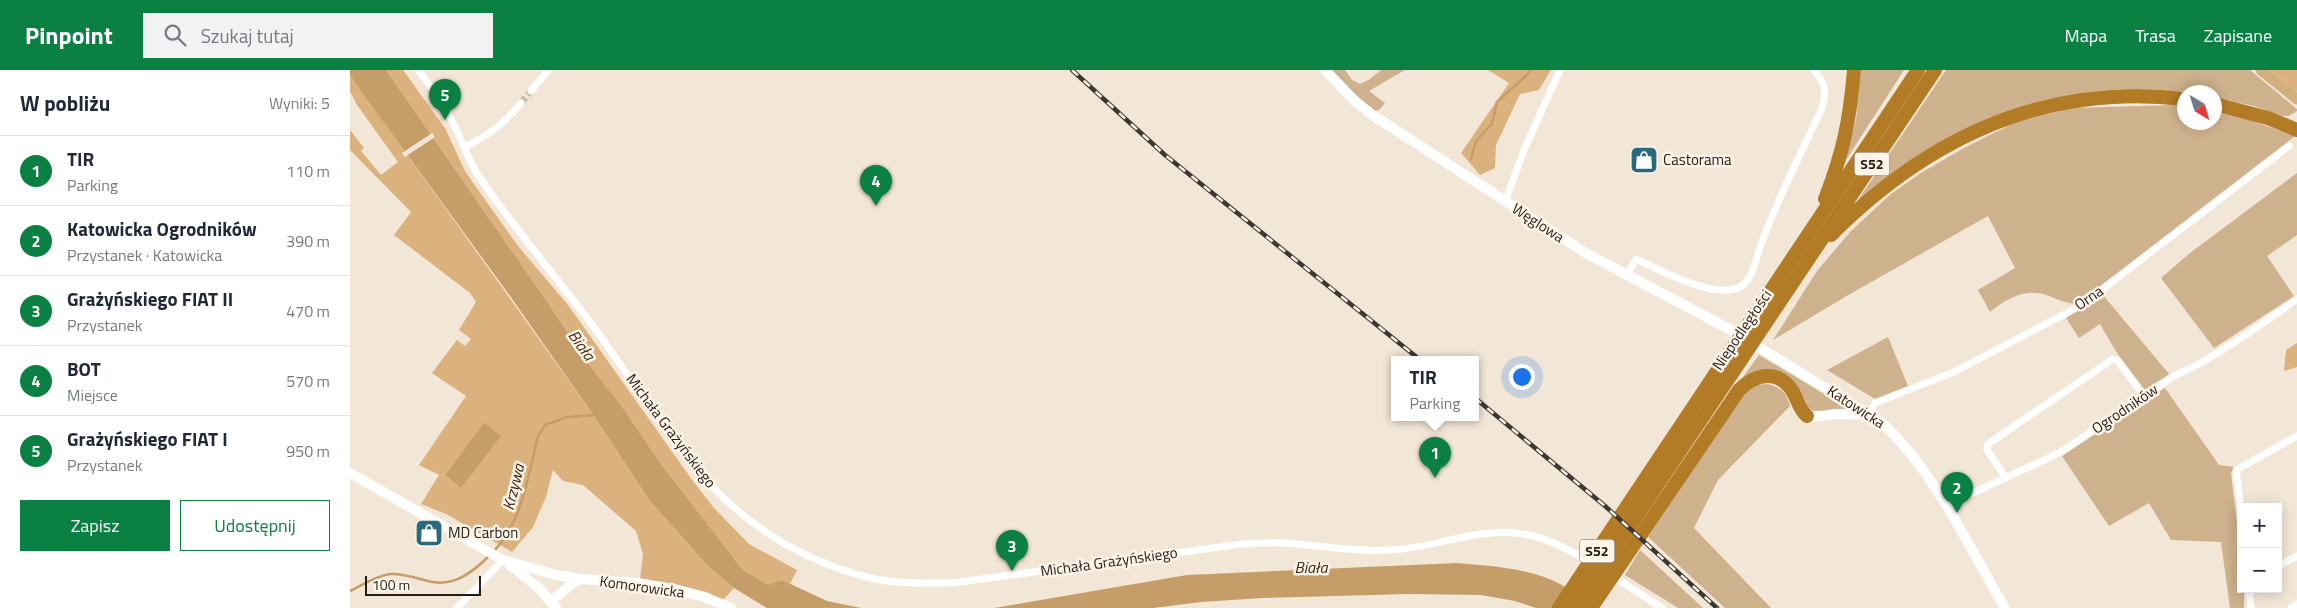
<!DOCTYPE html>
<html lang="pl">
<meta charset="utf-8">
<style>
:root{--surface:#fff;--page:#f2f2f3;--text:#1f2937;--muted:#747a83;--line:#e0e1e3;--accent:#0b8043}
body{margin:0;font-family:"Titillium Web",sans-serif;background:var(--page);color:var(--text)}
.controls{position:absolute;right:15px;bottom:15px;display:grid;overflow:hidden;border-radius:0px;box-shadow:0 2px 12px #0003}
.controls button{width:45px;height:45px;display:grid;place-items:center;padding:0;border:0;border-bottom:1px solid var(--line);background:var(--surface);color:var(--text);font:25px sans-serif}
.compass{position:absolute;left:1827px;top:15px;width:45px;height:45px;border-radius:50%;background:var(--surface);box-shadow:0 2px 12px #0003;rotate:142deg}
.scale{position:absolute;left:15px;bottom:12px;width:116px;box-sizing:border-box;padding-left:5px;border:2px solid #221d18;border-top:0;font-size:14px;line-height:18px;white-space:nowrap;color:#221d18;-webkit-text-stroke:4px #fef3e7;paint-order:stroke}
.you{position:absolute;left:1171px;top:306px;width:18px;height:18px;margin:-12px;border:4px solid #fff;border-radius:50%;background:#1a73e8;box-shadow:0 0 0 8px #1a73e833}
.badge{display:grid;place-items:center;width:32px;height:32px;border-radius:50%;background:var(--accent);color:#fff;font-size:16px;font-weight:700}
.pin{position:absolute;translate:-50% -41px;filter:drop-shadow(0 1px 2px #0008)}
.pin::after{content:'';position:absolute;top:26px;width:18px;height:15px;background:inherit;clip-path:polygon(0 0,100% 0,50% 100%)}
.popup{position:absolute;left:1041px;top:286px;width:88px;height:65px;box-sizing:border-box;display:grid;place-content:center;border-radius:0px;background:var(--surface);filter:drop-shadow(0 1px 4px #0005);font-size:16px;white-space:nowrap;color:var(--muted)}
.popup b{font-size:19px;color:var(--text)}
.popup::after{content:'';position:absolute;left:50%;top:100%;margin-left:-10px;border:10px solid transparent;border-top-color:var(--surface)}
.list{margin:0;padding:0;list-style:none}
h2{display:flex;justify-content:space-between;align-items:center;height:65px;margin:0;padding:0 20px;font-size:21px}
h2 small{font-size:16px;font-weight:400;color:var(--muted)}
.list li{display:grid;grid-template-columns:32px 1fr auto;gap:15px;align-items:center;box-sizing:border-box;height:70px;padding:0 20px;border-top:1px solid var(--line)}
.list b{display:block;font-size:19px;white-space:nowrap}
.list p{margin:0;font-size:16px;white-space:nowrap;color:var(--muted)}
.list em{font-size:16px;font-style:normal;color:var(--muted)}
.actions{display:flex;gap:10px;padding:15px 20px}
.actions a{flex:1;padding:11px 0;border:1px solid var(--accent);border-radius:0px;text-align:center;font-size:18px;color:var(--accent)}
.actions .main{background:var(--accent);color:#fff}
.icon{flex:none;width:28px;height:28px;fill:none;stroke:currentColor;stroke-width:2;stroke-linecap:round;stroke-linejoin:round}
.map{position:relative;flex:none;width:1947px;height:538px;overflow:hidden}
header{display:flex;align-items:center;gap:30px;box-sizing:border-box;height:70px;padding:0 25px;background:var(--accent);color:#fff}
header strong{font-size:24px}
nav{display:flex;gap:28px;margin-inline-start:auto;font-size:18px}
.search{width:350px;height:45px;background:var(--page);display:flex;align-items:center;gap:12px;box-sizing:border-box;padding:0 18px;border-radius:0px;color:var(--muted);font-size:19px}
main{display:flex}
aside{flex:1;background:var(--surface)}
.map>svg:first-child{display:block}
</style>
<header>
<strong>Pinpoint</strong>
<div class="search"><svg class="icon" aria-label="search" viewBox="0 0 24 24"><circle cx="10" cy="10" r="6"/><path d="M15 15l6 6"/></svg>Szukaj tutaj</div>
<nav><a>Mapa</a><a>Trasa</a><a>Zapisane</a></nav>
</header>
<main>
<aside>
<h2>W pobliżu<small>Wyniki: 5</small></h2>
<ul class="list">
<li><span class="badge">1</span><div><b>TIR</b><p>Parking</p></div><em>110 m</em></li>
<li><span class="badge">2</span><div><b>Katowicka Ogrodników</b><p>Przystanek · Katowicka</p></div><em>390 m</em></li>
<li><span class="badge">3</span><div><b>Grażyńskiego FIAT II</b><p>Przystanek</p></div><em>470 m</em></li>
<li><span class="badge">4</span><div><b>BOT</b><p>Miejsce</p></div><em>570 m</em></li>
<li><span class="badge">5</span><div><b>Grażyńskiego FIAT I</b><p>Przystanek</p></div><em>950 m</em></li>
</ul>
<div class="actions"><a class="main">Zapisz</a><a>Udostępnij</a></div>
</aside>
<div class="map">
<svg width="1947" height="538" viewBox="0 0 1947 538">
<rect width="100%" height="100%" fill="#f2e6d6"/>
<g fill="#ceb18d">
<path d="M980,0H995L1002,10L1010,14L1020,9L1031,0H1055L1019,21L1035,33L1029,40L1025,41L999,21Z"/>
<path d="M1511,0H1554L1494,93L1506,50Z"/>
<path d="M1596,0H1900L1947,39V41L1939,46H1932L1904,36L1865,28L1864,22L1772,20L1688,32L1648,46L1504,136Z"/>
<path d="M1825,35L1834,37V52H1864L1865,42L1900,50L1945,66L1727,234C1714,233 1705,228 1693,224C1672,219 1655,230 1640,242L1628,220L1665,198L1638,146L1500,224L1423,270L1467,201L1500,162L1541,124L1571,103L1616,77L1666,52L1721,38Z"/>
<path d="M1947,103V165L1917,186L1944,226L1864,278L1811,208L1840,183Z"/>
<path d="M1753,225L1819,304L1795,320L1767,283L1750,254L1729,268L1716,248Z"/>
<path d="M1538,267L1558,316L1525,329L1477,300Z"/>
<path d="M1409,285L1501,340L1464,341L1459,338L1450,320L1441,312L1404,302L1393,307Z"/>
<path d="M1416,314C1430,316 1437,323 1440,336L1368,410L1344,458L1421,538H1375L1298,467L1392,325L1405,315Z"/>
<path d="M1815,318L1869,395L1885,397L1881,403L1891,487V519H1894V538H1880L1871,472L1821,470L1799,433L1759,456L1712,386Z"/>
<path d="M1290,480L1353,538H1328L1275,505Z"/>
</g>
<g fill="#dbb27d" fill-rule="evenodd">
<path d="M36,0H53L95,58L115,101L126,117L168,176L218,235L340,407L364,438L399,474L447,500L440,514L432,510L418,516L393,500L311,394L273,338L237,292L200,236Z"/>
<path d="M1138,0H1201L1189,20L1170,24L1146,75L1145,98L1130,105L1111,83L1159,13Z"/>
<path d="M1920,0H1947V22Z"/>
<path d="M0,5L242,343L300,431L357,495L384,518L373,530L290,510L293,484L286,461L233,415L213,411L203,400L196,427L183,457L162,482L96,444L71,434L89,405L69,395L116,326L82,303L107,270L115,276L121,269L109,260L126,232L120,223L44,165L61,142L0,80V60L14,78L11,81L31,105L48,92L7,35L0,21ZM134,354L150,366L111,418L95,405Z"/>
<path d="M1947,273V297L1934,301L1936,280Z"/>
</g>
<g fill="#c59d68">
<path d="M0,0H36L200,236L237,292L273,338L311,394L393,500L418,515L432,510L477,531L511,538H417L384,518L357,495L300,431L242,343L160,226L16,28L0,5Z"/>
<path d="M134,353L151,366L111,418L95,405Z"/>
<path d="M1107,493C1142,496 1180,498 1212,515C1224,522 1236,530 1247,538H1186L1165,531L1131,525L1060,524L912,528L851,532L803,538H644L837,505Z"/>
</g>
<path fill="#f2e6d6" d="M82,63L85,67L55,87L52,83Z"/>
<g fill="none" stroke-linecap="round" stroke-linejoin="round">
<g stroke="#c59d68" stroke-width="2.5">
<path d="M1121,89L1126,71L1142,54L1147,32L1178,4L1180,0"/>
<path d="M143,482C173,451 178,406 188,366L195,355L217,347L246,345"/>
<path d="M0,521C12,515 26,506 40,504C52,503 63,507 74,510C101,519 121,504 139,486"/>
</g>
<path stroke="#c8beb0" stroke-width="7" stroke-dasharray="7 3.5" stroke-linecap="butt" d="M171,33L181,21"/>
<g stroke="#fff" stroke-width="7">
<path d="M68,0C80,16 92,31 101,49C111,67 117,88 128,105C167,163 213,214 253,270C285,314 314,362 350,403C394,455 454,492 521,508C547,514 576,513 602,513L892,474C907,474 922,472 937,473C972,476 1006,482 1040,480C1067,479 1093,471 1119,466C1168,456 1200,467 1241,493"/>
<path d="M181,21L198,0"/>
<path d="M114,77C140,65 152,55 171,33"/>
<path d="M1155,132L1174,80L1210,0"/>
<path d="M1277,205L1286,189C1310,200 1364,230 1390,217C1403,210 1406,189 1410,177C1427,129 1451,84 1472,38C1477,22 1475,13 1464,0"/>
<path d="M1519,343L1525,333L1604,302L1732,235L1939,76"/>
<path d="M1656,408L1637,380L1638,374L1763,289L1768,291L1794,326"/>
<path d="M1595,436L1711,382L1824,306L1853,292L1899,263L1947,229"/>
<path d="M1891,439L1886,400L1947,366"/>
<path d="M1928,496L1947,486"/>
<path d="M1261,505L1312,538"/>
<path d="M1899,519L1901,538"/>
<path d="M107,538L153,490"/>
<path d="M1941,538L1947,534"/>
</g>
<g stroke="#fff" stroke-width="10">
<path d="M975,0L1005,31L1021,44L1234,182L1381,260L1531,352C1585,401 1618,476 1655,538"/>
<path d="M1457,346C1467,348 1475,345 1486,344C1498,344 1507,346 1519,343"/>
<path d="M0,403L153,490L206,505L231,509L288,513L328,520L355,527L381,538"/>
<path d="M160,495L189,518L206,538"/>
<path d="M201,531L223,513L231,509"/>
</g>
<path stroke="#d1b07d" stroke-width="11" d="M1911,0L1947,29"/>
<g stroke="#b27b26" stroke-width="14">
<path d="M1864,34L1918,48L1947,60"/>
<path d="M1475,129C1493,83 1500,50 1504,0"/>
<path d="M1481,165C1578,68 1695,13 1834,29"/>
<path d="M1209,538L1568,0"/>
<path d="M1225,538L1585,0"/>
<path d="M1241,538L1389,320C1406,303 1429,299 1443,322C1448,330 1449,339 1457,346"/>
</g>
<defs>
<g id="rail">
<path d="M722,0L815,85L1069,289"/>
<path d="M1125,328L1255,436L1367,538"/>
</g>
</defs>
<use href="#rail" stroke="#3e3832" stroke-width="4.5"/>
<use href="#rail" stroke="#fef3e7" stroke-width="2.5" stroke-dasharray="8" stroke-linecap="butt"/>
</g>
<defs>
<symbol id="shop-square" viewBox="-11 -11 22 22"><rect x="-9" y="-9" width="18" height="18" rx="4" fill="#2a697e" stroke="#fef3e7"/><path d="M-5-2.5h2.3a2.7 3.5 0 0 1 5.4 0H5L5.5 6h-11ZM-1.5-2.5h3a1.5 2.3 0 0 0-3 0Z" fill="#fff"/></symbol>
</defs>
<g fill-rule="evenodd">
<use href="#shop-square" x="1278" y="74" width="32" height="32"/>
<use href="#shop-square" x="63" y="447" width="32" height="32"/>
</g>
<g text-anchor="middle" stroke-width="5" stroke-linejoin="round" paint-order="stroke">
<g fill="#fef3e7" stroke="#645d56" stroke-width="1">
<rect x="1504.5" y="82.5" width="35" height="23" rx="4"/>
<rect x="1229.5" y="469.5" width="35" height="23" rx="4"/>
</g>
<g font-size="14" font-weight="bold" fill="#221d18">
<text x="1522" y="99">S52</text>
<text x="1247" y="486">S52</text>
</g>
<g font-size="15" fill="#221d18" stroke="#fef3e7" text-anchor="start">
<text x="1313" y="95">Castorama</text>
<text x="98" y="468">MD Carbon</text>
</g>
<g font-size="15" fill="#221d18" stroke="#fef3e7">
<text transform="translate(1188 153) rotate(33)" y="5">Węglowa</text>
<text transform="translate(1739 228) rotate(-34)" y="5">Orna</text>
<text transform="translate(1392 260) rotate(-56)" y="5">Niepodległości</text>
<text transform="translate(1506 337) rotate(33)" y="5">Katowicka</text>
<text transform="translate(1775 339) rotate(-34)" y="5">Ogrodników</text>
<text transform="translate(321 361) rotate(53)" y="5">Michała Grażyńskiego</text>
<text transform="translate(759 492) rotate(-8)" y="5">Michała Grażyńskiego</text>
<text transform="translate(292 517) rotate(8)" y="5">Komorowicka</text>
</g>
<g font-size="16" font-style="italic" fill="#3a2810" stroke="#fef3e7">
<text transform="translate(232 275) rotate(54)" y="6">Biała</text>
<text transform="translate(163 417) rotate(-76)" y="6">Krzywa</text>
<text x="961" y="503">Biała</text>
</g>
</g>
</svg>
<div class="controls">
<button>+</button>
<button>−</button>
</div>
<svg class="compass" viewBox="-18 -18 36 36"><path d="M0-13l5 13h-10z" fill="#e53935"/><path d="M0 13l5-13h-10z" fill="#747a83"/></svg>
<div class="scale">100 m</div>
<div class="you"></div>
<div class="pin badge" style="left:1085px;top:408px">1</div>
<div class="popup"><b>TIR</b>Parking</div>
<div class="pin badge" style="left:1607px;top:443px">2</div>
<div class="pin badge" style="left:662px;top:501px">3</div>
<div class="pin badge" style="left:526px;top:136px">4</div>
<div class="pin badge" style="left:95px;top:50px">5</div>
</div>
</main>
